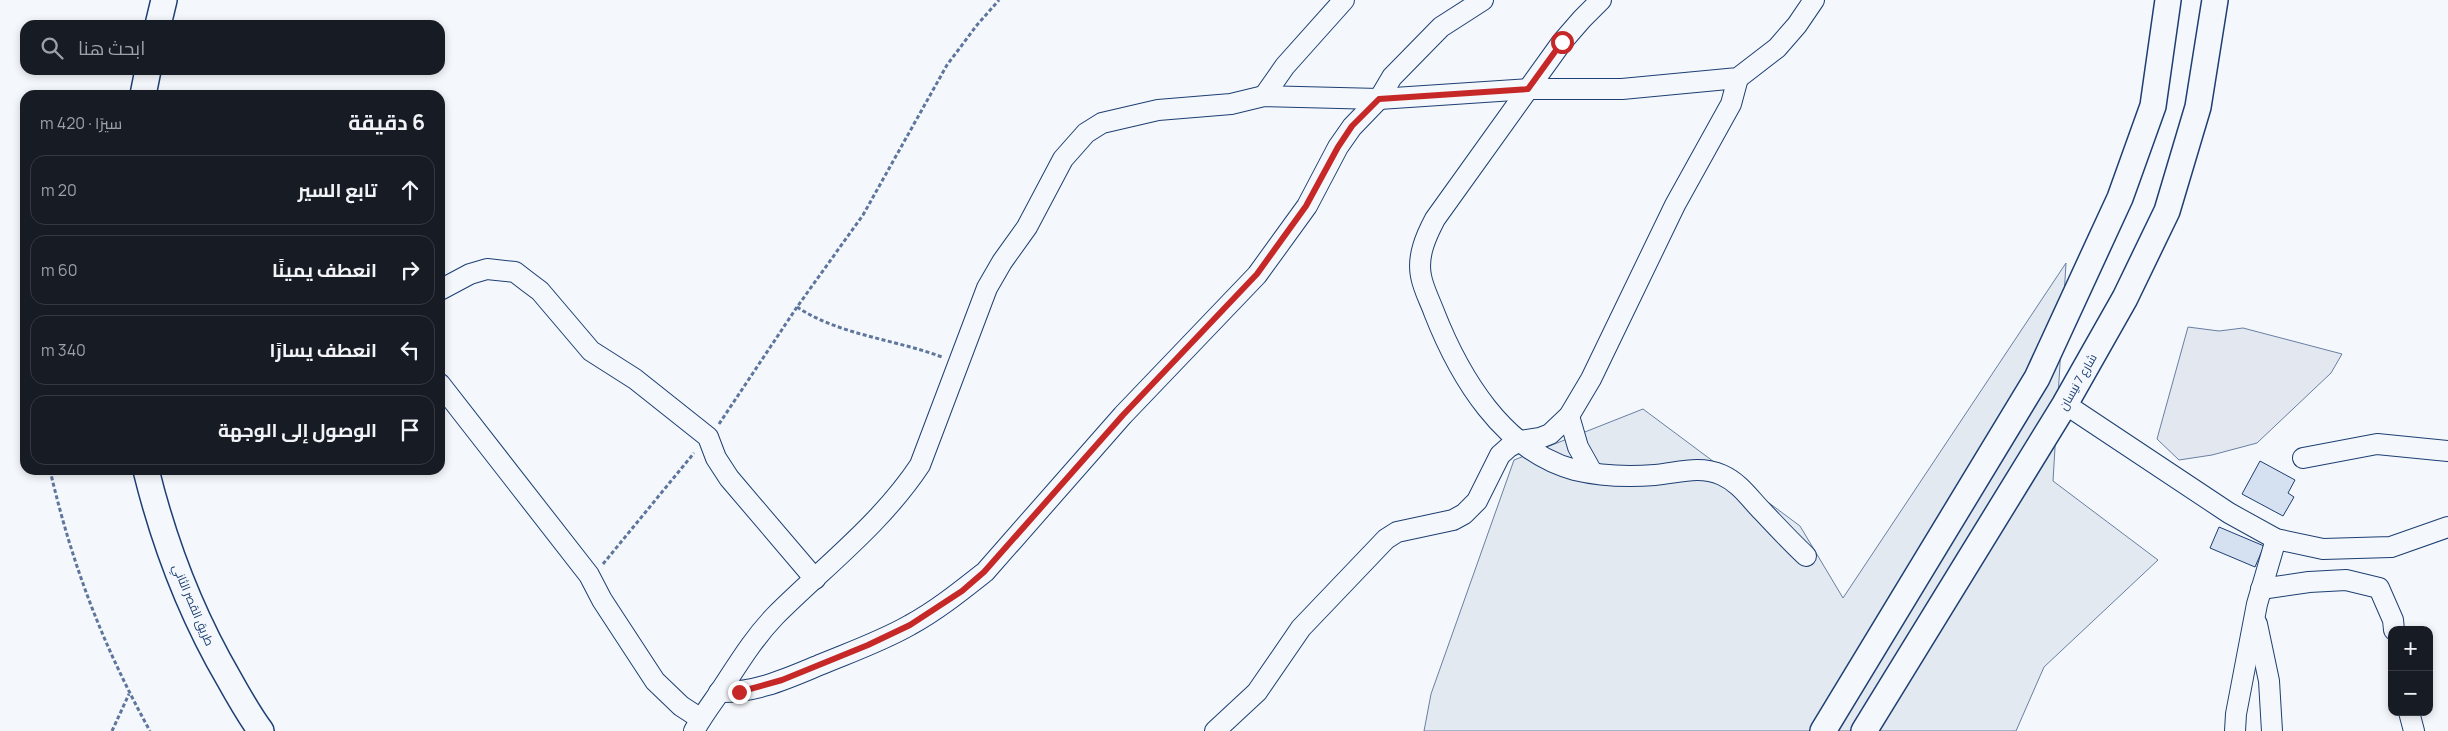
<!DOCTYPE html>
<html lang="ar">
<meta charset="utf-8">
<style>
:root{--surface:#171b24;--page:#242831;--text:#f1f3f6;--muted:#9ea1a6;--line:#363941}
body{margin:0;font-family:Manrope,Cairo,sans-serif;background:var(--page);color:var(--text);direction:rtl}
.controls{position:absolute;right:15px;bottom:15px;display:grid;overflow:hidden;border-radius:10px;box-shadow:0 2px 8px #0003}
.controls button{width:45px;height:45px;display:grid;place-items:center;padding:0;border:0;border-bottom:1px solid var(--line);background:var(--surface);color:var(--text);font:25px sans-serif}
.stop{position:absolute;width:15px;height:15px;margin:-11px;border:4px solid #c62828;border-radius:50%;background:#fff}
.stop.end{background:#c62828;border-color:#fff;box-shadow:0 1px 5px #0008}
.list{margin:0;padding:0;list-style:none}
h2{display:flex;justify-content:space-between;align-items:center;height:65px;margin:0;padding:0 20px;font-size:21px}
h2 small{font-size:16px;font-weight:400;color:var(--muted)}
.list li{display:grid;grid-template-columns:32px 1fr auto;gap:15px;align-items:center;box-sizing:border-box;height:70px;margin:0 10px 10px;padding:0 10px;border:1px solid var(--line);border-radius:15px}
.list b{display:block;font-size:19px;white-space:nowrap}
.list em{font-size:16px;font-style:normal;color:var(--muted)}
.icon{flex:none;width:28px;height:28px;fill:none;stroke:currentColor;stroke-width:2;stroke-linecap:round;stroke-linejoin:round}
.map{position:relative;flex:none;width:2448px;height:731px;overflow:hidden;direction:ltr}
.search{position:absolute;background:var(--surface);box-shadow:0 2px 8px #0003;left:20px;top:20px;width:425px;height:55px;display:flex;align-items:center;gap:12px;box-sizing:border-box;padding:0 18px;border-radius:15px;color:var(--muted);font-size:19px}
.panel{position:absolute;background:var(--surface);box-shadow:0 2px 8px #0003;left:20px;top:90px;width:425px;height:385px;border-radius:15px;direction:rtl}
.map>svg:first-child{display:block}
</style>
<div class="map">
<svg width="2448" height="731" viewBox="0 0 2448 731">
<rect width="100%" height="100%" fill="#f4f7fb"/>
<path fill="#e3e9f0" stroke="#687fa3" d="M2066,263L2053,481L2158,560L2044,667L2016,731H1424L1431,694L1514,460L1643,409L1800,526L1843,598Z"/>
<path fill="#e3e8f0" stroke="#687fa3" d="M2188,327L2219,331L2243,328L2342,354L2331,373L2257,443L2212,455L2179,460L2157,439Z"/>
<g fill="#d5e0f0" stroke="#1d3f73">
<path d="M2260,461L2295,480L2288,493L2294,497L2283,516L2242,494Z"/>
<path d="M2219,527L2264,546L2255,567L2210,548Z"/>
</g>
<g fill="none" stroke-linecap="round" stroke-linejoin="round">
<defs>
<g id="minor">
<path d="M1601,0L1582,19L1562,42L1435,219C1426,236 1417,256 1421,276C1423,288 1430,301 1434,312C1459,376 1503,451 1575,470C1600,476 1629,477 1655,475C1678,473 1699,465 1722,475C1740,483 1750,499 1763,512C1777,527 1791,542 1806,556"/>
<path d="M1264,96L1285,66L1344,0"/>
<path d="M440,290L470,274L487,269L515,272L528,282L540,291L591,351L635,379L708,437L716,458L729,478L815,579"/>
<path d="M440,384L589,575L602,600L655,681L681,706L701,719"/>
<path d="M2065,404L2229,513L2276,539L2323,549L2391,547L2448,527"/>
<path d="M1569,416L1578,447L1592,472"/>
<path d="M2303,458L2377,444L2448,451"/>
<path d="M2261,589L2309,582L2346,580L2379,588L2393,620L2394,630"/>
<path d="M2257,624L2269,681L2272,731"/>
<path d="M719,692C757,693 788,678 822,664C851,652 882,641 910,625C936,611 961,591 985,572L1123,415L1257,275L1307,206L1338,147L1352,127L1379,99L1392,77L1441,27L1483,0"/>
<path d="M2409,712L2414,731"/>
<path d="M694,731C701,718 710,706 719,693C737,666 752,640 775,616C824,567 881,524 920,465L987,288L1002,262L1027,227L1063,159L1086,133L1102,123L1158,110L1231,104L1264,96L1379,99L1529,89H1622L1738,78L1777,48L1797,25L1814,0"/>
<path d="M1215,731L1257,692L1301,628L1386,539L1397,532L1453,520L1464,514L1477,501L1500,455L1509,447L1520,441L1540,438L1550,434L1569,416L1591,379L1675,205L1731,104L1738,78"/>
<path d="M2235,731L2236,714L2257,604L2276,539"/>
</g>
<g id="major">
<path d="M158,25L164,0"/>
<path d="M143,95L148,70"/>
<path d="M146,470C164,543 191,614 229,679C239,697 249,715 261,731"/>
<path d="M1823,731L2037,378L2120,198L2153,106L2168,0"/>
<path d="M1864,731L2065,404L2125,298L2167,211L2198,107L2215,0"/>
</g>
</defs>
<use href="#minor" stroke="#1d3f73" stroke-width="22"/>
<use href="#major" stroke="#1d3f73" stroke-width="28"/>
<g stroke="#5e769c" stroke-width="3" stroke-dasharray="4 2.5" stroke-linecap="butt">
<path d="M797,307C839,335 894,339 942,357"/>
<path d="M719,424L797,307L863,215L947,65L977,25L999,0"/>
<path d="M50,470C72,565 103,646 150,731"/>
<path d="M603,564L694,453"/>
<path d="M112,731L129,694"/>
</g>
<use href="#minor" stroke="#f4f7fb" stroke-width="20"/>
<use href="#major" stroke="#f4f7fb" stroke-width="25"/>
</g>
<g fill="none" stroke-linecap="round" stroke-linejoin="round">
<path stroke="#c62828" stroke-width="6" d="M739,692L782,680L868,645L910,625L962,591L984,572L1123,415L1257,274L1306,206L1338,147L1352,126L1379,99L1528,89L1562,42"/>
</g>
<g text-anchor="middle" stroke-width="4" stroke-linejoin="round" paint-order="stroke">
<g font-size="12" fill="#1d3f73" stroke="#f4f7fb">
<text transform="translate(2078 382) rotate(-60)" y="4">شارع 7 نيسان</text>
<text transform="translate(193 605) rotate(67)" y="4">طريق القصر الثاني</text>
</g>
</g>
</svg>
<div class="controls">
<button>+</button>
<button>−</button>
</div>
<div class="stop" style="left:1562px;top:42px"></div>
<div class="stop end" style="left:739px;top:692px"></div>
<div class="search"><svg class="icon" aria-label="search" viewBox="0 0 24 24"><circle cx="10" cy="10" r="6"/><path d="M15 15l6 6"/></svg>ابحث هنا</div>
<section class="panel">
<h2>6 دقيقة<small>سيرًا · 420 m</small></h2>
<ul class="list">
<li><svg class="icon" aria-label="ahead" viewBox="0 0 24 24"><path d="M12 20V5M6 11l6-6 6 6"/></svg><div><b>تابع السير</b></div><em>20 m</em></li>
<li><svg class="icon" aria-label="right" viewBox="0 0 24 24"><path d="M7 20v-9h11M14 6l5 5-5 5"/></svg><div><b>انعطف يمينًا</b></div><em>60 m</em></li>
<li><svg class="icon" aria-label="left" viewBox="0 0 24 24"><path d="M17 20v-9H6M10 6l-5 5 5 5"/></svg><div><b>انعطف يسارًا</b></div><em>340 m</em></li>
<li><svg class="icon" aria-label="arrive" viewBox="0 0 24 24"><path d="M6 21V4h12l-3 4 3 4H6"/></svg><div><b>الوصول إلى الوجهة</b></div></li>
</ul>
</section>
</div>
